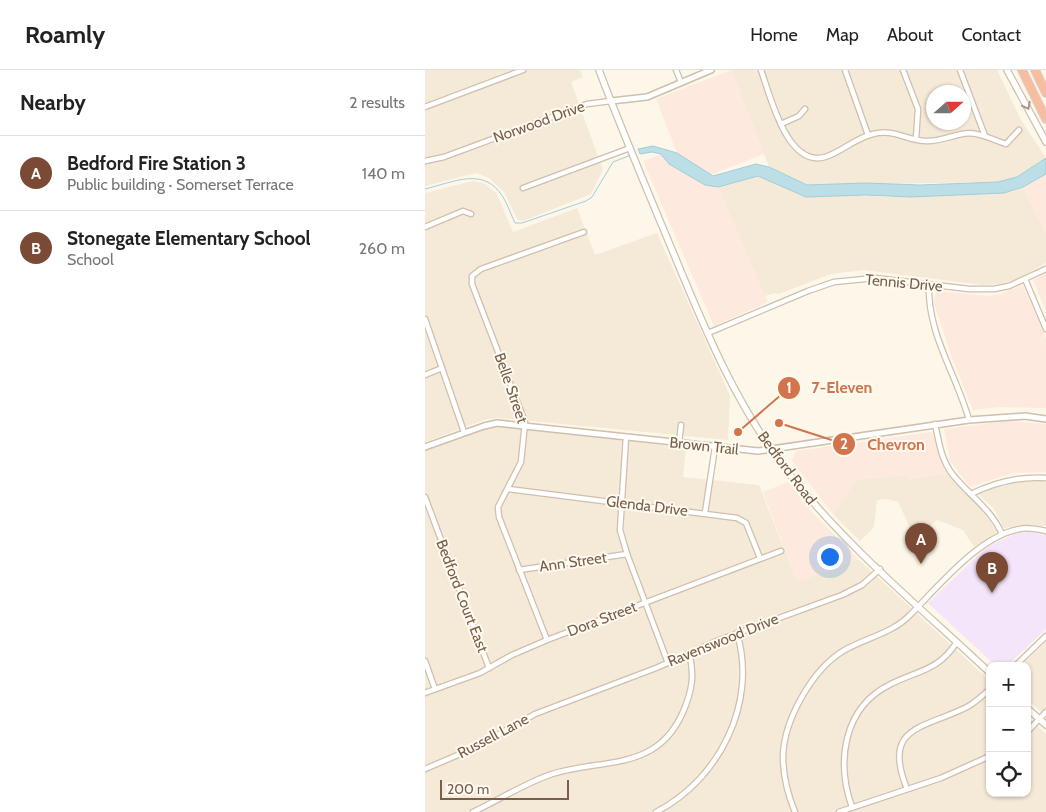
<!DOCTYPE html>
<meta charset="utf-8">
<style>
:root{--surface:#fff;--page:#f2f2f2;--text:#222;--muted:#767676;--line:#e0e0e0;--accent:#7b4a35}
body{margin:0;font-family:Cabin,sans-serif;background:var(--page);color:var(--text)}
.controls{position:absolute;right:15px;bottom:15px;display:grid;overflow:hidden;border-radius:10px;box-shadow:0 1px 4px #0004}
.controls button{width:45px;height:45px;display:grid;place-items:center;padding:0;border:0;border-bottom:1px solid var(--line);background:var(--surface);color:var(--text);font:25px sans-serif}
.compass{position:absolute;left:501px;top:15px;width:45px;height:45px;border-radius:50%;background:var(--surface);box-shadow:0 1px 4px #0004;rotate:69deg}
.scale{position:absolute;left:15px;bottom:12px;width:129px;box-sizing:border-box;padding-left:5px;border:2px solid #785f4b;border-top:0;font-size:14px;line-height:18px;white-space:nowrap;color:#785f4b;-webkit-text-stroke:4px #fffaf0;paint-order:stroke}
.you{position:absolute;left:404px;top:486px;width:18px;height:18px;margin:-12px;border:4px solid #fff;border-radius:50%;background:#1a73e8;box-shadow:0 0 0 8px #1a73e833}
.badge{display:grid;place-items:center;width:32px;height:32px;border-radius:50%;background:var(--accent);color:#fff;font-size:16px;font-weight:700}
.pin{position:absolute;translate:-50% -41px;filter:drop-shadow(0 1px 2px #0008)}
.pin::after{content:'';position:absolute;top:26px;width:18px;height:15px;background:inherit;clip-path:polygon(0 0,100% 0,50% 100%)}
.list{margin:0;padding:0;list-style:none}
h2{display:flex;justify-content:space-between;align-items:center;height:65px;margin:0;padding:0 20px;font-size:21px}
h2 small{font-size:16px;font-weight:400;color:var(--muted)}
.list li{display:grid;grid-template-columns:32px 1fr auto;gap:15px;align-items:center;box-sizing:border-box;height:75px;padding:0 20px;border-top:1px solid var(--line)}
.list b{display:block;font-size:19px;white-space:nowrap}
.list p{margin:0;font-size:16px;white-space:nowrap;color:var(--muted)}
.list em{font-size:16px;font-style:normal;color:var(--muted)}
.icon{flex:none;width:28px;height:28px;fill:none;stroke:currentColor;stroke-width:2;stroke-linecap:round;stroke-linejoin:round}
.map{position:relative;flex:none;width:621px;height:742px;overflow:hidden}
header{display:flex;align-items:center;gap:30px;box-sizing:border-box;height:70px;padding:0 25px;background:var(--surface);border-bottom:1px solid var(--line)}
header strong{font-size:24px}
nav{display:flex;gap:28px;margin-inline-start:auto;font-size:18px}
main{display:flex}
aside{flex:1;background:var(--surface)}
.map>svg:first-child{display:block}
</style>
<header>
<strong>Roamly</strong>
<nav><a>Home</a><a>Map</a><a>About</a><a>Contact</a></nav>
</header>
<main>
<aside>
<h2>Nearby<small>2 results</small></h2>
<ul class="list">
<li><span class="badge">A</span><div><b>Bedford Fire Station 3</b><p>Public building · Somerset Terrace</p></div><em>140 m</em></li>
<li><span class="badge">B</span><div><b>Stonegate Elementary School</b><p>School</p></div><em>260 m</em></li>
</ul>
</aside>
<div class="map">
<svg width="621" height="742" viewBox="0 0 621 742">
<rect width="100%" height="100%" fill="#fdf7e9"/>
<g fill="#f5e9d7" fill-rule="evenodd">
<path d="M0,0H155L158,7L146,12L178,100L166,124L98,151L92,149L79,122L64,108L51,103L0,116Z"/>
<path d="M306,0H572L596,50L621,88L592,107L573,112L382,115L344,97ZM508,22H538V52H508Z"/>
<path d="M329,106L423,125L462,127L586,122L598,117L621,163V193L593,209L574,214L558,215L439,200L406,204L354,224L349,223L340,226L293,117Z"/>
<path d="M48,111L59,113L72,124L88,162L152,138L170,185L232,163L305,326L303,370L75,348L62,349L0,372V123Z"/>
<path d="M74,356L261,378L258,407L334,415L372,512L433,489L565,611V723H602V646L621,664V742H0V380L56,359Z"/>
<path d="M522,403L556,437L572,462L549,477L538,460L512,450L490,468L473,432L462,429L452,430L449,457L435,471L408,444L431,410L480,405L484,409Z"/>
<path d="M615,411L621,412V456L595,455L579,458L569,439L554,424L583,413Z"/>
<path d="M621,570V646L602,629V596H597Z"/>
</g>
<g fill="#fde9dd">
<path d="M306,0L339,84L285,105L252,83L231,29Z"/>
<path d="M236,84L244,94L280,115L293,117L343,232L289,256L218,91Z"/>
<path d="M621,104V163L598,117Z"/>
<path d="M621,203V241L608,210Z"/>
<path d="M598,215L621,269V338L574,337L548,340L527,288L509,233L510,225L513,221L564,226L575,224Z"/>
<path d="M583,351L621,354V402L587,403L545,417L525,391L519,359Z"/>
<path d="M507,362L522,403L483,409L480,405L431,410L408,444L367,391L371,381Z"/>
<path d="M363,412L383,438L433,489L372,512L338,422Z"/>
</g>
<path fill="#f4e5fa" d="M603,462L621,465V559L582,596H571L503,533L562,477L590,464Z"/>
<path fill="#bcdee7" stroke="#a2cdd9" d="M228,76L252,83L288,106L331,94L344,97L382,115L441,113L495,115L573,112L592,107L621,88V104L598,117L579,123L486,127L440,125L381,127L333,106L293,117L280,115L244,94L236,84L227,82L215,84L213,79Z"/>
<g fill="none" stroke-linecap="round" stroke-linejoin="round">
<path stroke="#a2cdd9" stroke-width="1" d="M0,119C29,112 59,96 78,127C83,135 86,145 90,153H97L161,131L167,127L188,92L206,85"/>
<defs>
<g id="minor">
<path d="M251,0L256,12"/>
<path d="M336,0C345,25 362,98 400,87C417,82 430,68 448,64C470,58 484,72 503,71C515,71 526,66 537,64C552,61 566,69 581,74L594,60"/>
<path d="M420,0L443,65"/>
<path d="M478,0L493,39L491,69"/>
<path d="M535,0L560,66"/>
<path d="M0,37L98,0"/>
<path d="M356,54L374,46L380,39"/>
<path d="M0,91L19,87L162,34L186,31"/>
<path d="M98,118L205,78"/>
<path d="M0,157L38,141L46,144"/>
<path d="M600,209L621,259"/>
<path d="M504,214C502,264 531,303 544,350"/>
<path d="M0,249L39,362"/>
<path d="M283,263L383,221L409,212L450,208L544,219H569L584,216L621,199"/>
<path d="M0,305L17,298"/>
<path d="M510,354C514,372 516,390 528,405C545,426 566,439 577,464"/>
<path d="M201,367L195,460L202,484L243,593"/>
<path d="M254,373L256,355"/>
<path d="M83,419L312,448L321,453L335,488"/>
<path d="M546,424C571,412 594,406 621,408"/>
<path d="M0,427L64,598"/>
<path d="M280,443L290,377"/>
<path d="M94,500L202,484"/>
<path d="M122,570L74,447L73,437L96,392L100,352L47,214V206L56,199L159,162"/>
<path d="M0,591L10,619"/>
<path d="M590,596L621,566"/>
<path d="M0,623L55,603L87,585L122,570L356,481"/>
<path d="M602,662L621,642"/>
<path d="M0,699L49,678L110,644L231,598L294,570L417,525L437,515L455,499"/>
<path d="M482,719C457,657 496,659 540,638C549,634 557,626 565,619"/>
<path d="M427,737C411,692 418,637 466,614C494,600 513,601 532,572"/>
<path d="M48,742C74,730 100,713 127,704C178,688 232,702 258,642C267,621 270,605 264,583"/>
<path d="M231,742C294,710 333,633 312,563"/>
<path d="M370,742C363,725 358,705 358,686C359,650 387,600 418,581C440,568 468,563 485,545C513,517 555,465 595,459C603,457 612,459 621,461"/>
<path d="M414,742L516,708L565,686"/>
</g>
<g id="tertiary">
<path d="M186,31L222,27L286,0"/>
<path d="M0,377L59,356L72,353L333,381L544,350L600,346L621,349"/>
</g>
<g id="secondary">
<path d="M174,0C197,61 223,122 248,182C280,260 313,340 366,406C424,479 497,539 565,603"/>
<path d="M582,0L621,72"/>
<path d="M602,638L621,655"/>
</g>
<g id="motorway">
<path d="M597,0L621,49"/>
<path d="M610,0L621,23"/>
</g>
</defs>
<use href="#minor" stroke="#cfbfad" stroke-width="7"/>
<use href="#tertiary" stroke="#cfbfad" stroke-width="8"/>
<use href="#secondary" stroke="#d2c0ab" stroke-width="8"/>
<use href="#motorway" stroke="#dcd5d0" stroke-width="10"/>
<use href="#minor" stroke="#fff" stroke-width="4.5"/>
<use href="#tertiary" stroke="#fff" stroke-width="5"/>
<use href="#secondary" stroke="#fff" stroke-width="5.5"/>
<use href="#motorway" stroke="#f7bd9f" stroke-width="8"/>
</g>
<defs><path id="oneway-chevron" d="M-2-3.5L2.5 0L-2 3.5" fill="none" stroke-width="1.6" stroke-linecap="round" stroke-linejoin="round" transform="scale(1.25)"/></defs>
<use stroke="#a7978a" href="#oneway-chevron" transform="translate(602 36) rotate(62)"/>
<g text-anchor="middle" stroke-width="4" stroke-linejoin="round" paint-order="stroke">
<g font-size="15" fill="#785f4b" stroke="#fffaf0">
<text transform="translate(114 52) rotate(-20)" y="5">Norwood Drive</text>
<text transform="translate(479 213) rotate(5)" y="5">Tennis Drive</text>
<text transform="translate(86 318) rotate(71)" y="5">Belle Street</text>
<text transform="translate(279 376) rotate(6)" y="5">Brown Trail</text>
<text transform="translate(362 398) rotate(53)" y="5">Bedford Road</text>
<text transform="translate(222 436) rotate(7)" y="5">Glenda Drive</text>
<text transform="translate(148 492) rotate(-8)" y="5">Ann Street</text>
<text transform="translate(37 526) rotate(69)" y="5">Bedford Court East</text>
<text transform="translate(177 549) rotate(-21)" y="5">Dora Street</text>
<text transform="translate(298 570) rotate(-22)" y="5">Ravenswood Drive</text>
<text transform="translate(68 666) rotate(-28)" y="5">Russell Lane</text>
</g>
</g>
<path fill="none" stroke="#d2754d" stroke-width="2" d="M313 362L364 318M354 353L419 374"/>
<g fill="#d2754d" stroke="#fffaf0" stroke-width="2">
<circle cx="313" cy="362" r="5"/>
<circle cx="354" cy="353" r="5"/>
<circle cx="364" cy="318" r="12"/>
<circle cx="419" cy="374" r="12"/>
</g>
<g font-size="15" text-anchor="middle" font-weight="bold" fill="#fff">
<text x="364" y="323">1</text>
<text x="419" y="379">2</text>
</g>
<g font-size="16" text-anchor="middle" font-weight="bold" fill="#d2754d" stroke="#fffaf0" stroke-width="4" stroke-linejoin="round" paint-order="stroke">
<text x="417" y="323">7-Eleven</text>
<text x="471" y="380">Chevron</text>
</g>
</svg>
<div class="controls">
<button>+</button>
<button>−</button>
<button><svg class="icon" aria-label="locate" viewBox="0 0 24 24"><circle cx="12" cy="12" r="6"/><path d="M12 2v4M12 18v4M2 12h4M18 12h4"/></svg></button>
</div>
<svg class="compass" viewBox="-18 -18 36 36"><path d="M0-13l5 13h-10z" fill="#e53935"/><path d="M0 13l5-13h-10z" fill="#767676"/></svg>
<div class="scale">200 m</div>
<div class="you"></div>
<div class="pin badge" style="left:496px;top:494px">A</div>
<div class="pin badge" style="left:567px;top:523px">B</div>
</div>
</main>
